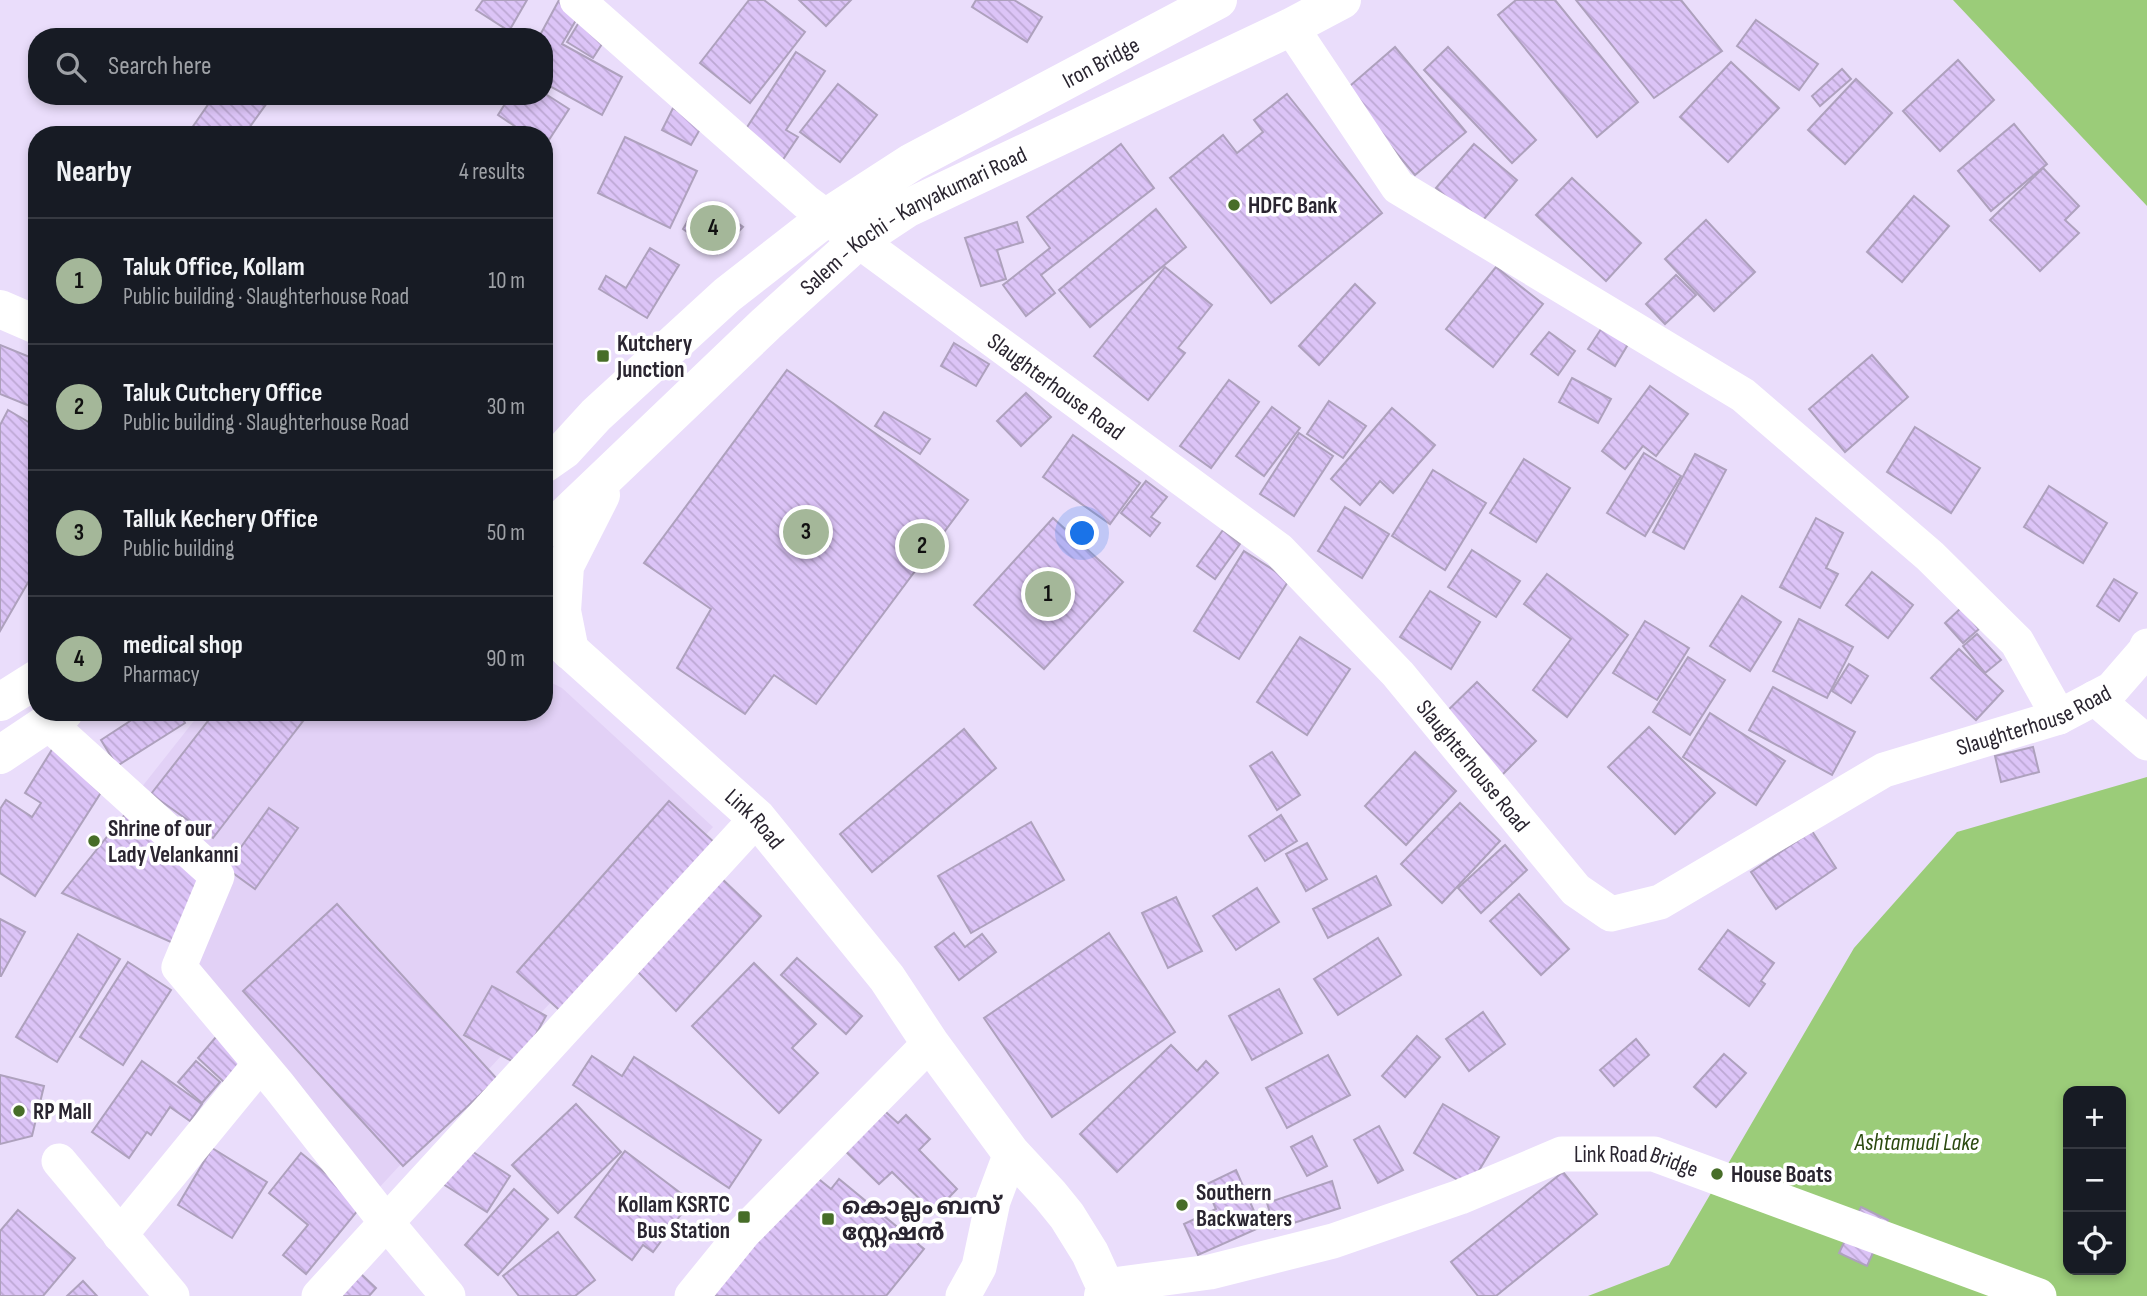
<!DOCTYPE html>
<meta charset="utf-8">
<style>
:root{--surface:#171b24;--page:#20242c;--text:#f1f3f6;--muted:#9ea1a6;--line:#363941;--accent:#a4b799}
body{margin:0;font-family:"Sofia Sans Condensed","Noto Sans Malayalam",sans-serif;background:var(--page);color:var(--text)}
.controls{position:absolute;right:21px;bottom:21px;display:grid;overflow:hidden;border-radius:14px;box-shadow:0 4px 10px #0003}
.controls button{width:63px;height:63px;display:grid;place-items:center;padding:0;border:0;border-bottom:2px solid var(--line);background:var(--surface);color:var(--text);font:35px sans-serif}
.you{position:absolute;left:1083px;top:534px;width:24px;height:24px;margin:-18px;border:5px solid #fff;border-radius:50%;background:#1a73e8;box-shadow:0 0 0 10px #1a73e833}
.badge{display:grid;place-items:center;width:46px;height:46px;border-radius:50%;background:var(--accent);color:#111;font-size:23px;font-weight:700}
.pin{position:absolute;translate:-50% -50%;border:4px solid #fff;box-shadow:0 2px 7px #0006}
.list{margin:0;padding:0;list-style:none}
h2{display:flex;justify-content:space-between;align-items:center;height:91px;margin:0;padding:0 28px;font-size:30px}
h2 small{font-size:23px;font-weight:400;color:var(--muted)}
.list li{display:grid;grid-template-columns:46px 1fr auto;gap:21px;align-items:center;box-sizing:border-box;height:126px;padding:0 28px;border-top:2px solid var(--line)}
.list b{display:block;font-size:26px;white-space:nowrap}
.list p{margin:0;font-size:23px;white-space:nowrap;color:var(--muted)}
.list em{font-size:23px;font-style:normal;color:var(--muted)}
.icon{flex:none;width:38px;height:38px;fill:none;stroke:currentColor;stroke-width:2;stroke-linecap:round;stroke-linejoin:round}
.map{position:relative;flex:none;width:2147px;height:1296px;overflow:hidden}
.search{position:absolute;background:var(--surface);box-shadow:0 4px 10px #0003;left:28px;top:28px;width:525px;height:77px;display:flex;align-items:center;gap:18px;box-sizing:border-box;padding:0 24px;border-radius:28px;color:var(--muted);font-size:26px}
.panel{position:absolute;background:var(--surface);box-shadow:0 4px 10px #0003;left:28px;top:126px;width:525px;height:595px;border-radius:28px}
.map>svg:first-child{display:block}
</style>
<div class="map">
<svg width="2147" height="1296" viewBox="0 0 2147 1296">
<defs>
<pattern id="building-back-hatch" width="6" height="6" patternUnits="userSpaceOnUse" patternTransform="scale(1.75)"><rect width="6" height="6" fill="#dcc4f7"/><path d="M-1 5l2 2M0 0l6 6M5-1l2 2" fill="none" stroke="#bda8d4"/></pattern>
</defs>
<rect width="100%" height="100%" fill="#eaddfb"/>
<path fill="#e2d1f6" d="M544,679L562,688L713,827L377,1190L196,962L141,788L201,712H544Z"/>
<g fill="#9bcc79" fill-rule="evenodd">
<path d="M1953,0H2147V206Z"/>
<path d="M2147,777V1296H1588L1669,1265L1854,948L1957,832ZM2068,1091H2121V1270H2068Z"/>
</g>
<g fill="url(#building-back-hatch)" stroke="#aea1bd" stroke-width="2">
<path d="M483,0H527L509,31L476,10Z"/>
<path d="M559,0H569L583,8L562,44L622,77L602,115L544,83V37H539Z"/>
<path d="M749,0H764L805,32L750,103L700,63Z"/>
<path d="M799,0H851L826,26Z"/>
<path d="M976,0H1014L1042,17L1027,42L972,7Z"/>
<path d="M1516,0H1555L1638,102L1597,137L1498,15Z"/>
<path d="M1576,0H1681L1722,51L1654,98Z"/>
<path d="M584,14L611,30L593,58L567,42Z"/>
<path d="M1756,20L1818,64L1799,90L1737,46Z"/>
<path d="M1395,47L1466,132L1415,175L1344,91Z"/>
<path d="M1448,47L1536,140L1512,163L1424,70Z"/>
<path d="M796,52L825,71L786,130L798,137L780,164L740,138Z"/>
<path d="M1958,60L1994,100L1940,151L1903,111Z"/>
<path d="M1731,62L1779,108L1728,162L1680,117Z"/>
<path d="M1842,69L1851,79L1820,106L1812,96Z"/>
<path d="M1856,79L1892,113L1845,164L1808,130Z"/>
<path d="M838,84L877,115L840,162L800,132Z"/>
<path d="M544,93L569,109L545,146L544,135H528L498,115L510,96H544Z"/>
<path d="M1287,94L1382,213L1271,303L1170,178L1223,135L1237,153L1263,132L1254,120Z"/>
<path d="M214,96H272L244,135H187Z"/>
<path d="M673,108L703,124L691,145L662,130Z"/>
<path d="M2014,124L2047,164L1991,211L1958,171Z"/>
<path d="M625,137L697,171L670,228L598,193Z"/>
<path d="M1121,144L1154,188L1041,275L1055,293L1026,316L1003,285L1050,248L1027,217Z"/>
<path d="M1474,144L1517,180L1478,226L1436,188Z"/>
<path d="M2043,168L2079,206L2065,220L2079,233L2040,271L1990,220Z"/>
<path d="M1572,178L1641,243L1606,281L1536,215Z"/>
<path d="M1914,196L1949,226L1902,282L1867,252Z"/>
<path d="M713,205L743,227L717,254L683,229L693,212Z"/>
<path d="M1156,209L1186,247L1090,327L1059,290Z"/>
<path d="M1706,220L1755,272L1714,311L1665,259Z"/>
<path d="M1017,222L1023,242L997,250L1006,279L981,286L965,238Z"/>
<path d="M650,248L679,265L647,318L599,289L606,276L626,288Z"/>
<path d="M1165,267L1212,305L1178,348L1185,353L1148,400L1094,356Z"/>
<path d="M1496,267L1543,304L1493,367L1446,329Z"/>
<path d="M1676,275L1696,295L1665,324L1646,304Z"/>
<path d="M1355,284L1375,303L1319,365L1299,346Z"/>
<path d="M1603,326L1630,341L1615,366L1588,349Z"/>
<path d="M1549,332L1575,351L1558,375L1531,354Z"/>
<path d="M954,343L989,364L976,386L941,366Z"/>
<path d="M0,345L37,360V409L0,394Z"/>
<path d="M1872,355L1908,397L1845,452L1809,409Z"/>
<path d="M787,370L968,500L816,704L774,675L745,714L677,668L711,609L644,563Z"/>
<path d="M1572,378L1611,399L1598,423L1559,402Z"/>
<path d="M1229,380L1259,402L1211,468L1180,446Z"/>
<path d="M1650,386L1688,414L1656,456L1643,446L1625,469L1602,451Z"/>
<path d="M1026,393L1051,417L1021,446L997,421Z"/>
<path d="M1329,401L1366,426L1343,458L1307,434Z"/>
<path d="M1272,407L1300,428L1264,476L1236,456Z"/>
<path d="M1392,408L1435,445L1393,493L1380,481L1360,505L1331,479Z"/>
<path d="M8,410L37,427V567L0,631V425Z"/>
<path d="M884,412L930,439L920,454L875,426Z"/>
<path d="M1915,427L1980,468L1951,513L1887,472Z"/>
<path d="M1299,433L1333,456L1294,516L1260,494Z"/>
<path d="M1073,435L1140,483L1110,524L1043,477Z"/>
<path d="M1644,453L1681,476L1645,536L1607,513Z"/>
<path d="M1695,454L1726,470L1684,549L1653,532Z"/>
<path d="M1524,459L1570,488L1536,542L1490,513Z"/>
<path d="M1433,470L1486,503L1445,570L1392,536Z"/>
<path d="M1146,481L1167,497L1151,517L1160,523L1150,536L1121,513Z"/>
<path d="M2049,486L2107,523L2083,563L2024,527Z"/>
<path d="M1345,507L1389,534L1362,578L1318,551Z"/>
<path d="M1053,518L1123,582L1044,669L974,605Z"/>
<path d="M1816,518L1843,533L1826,568L1838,574L1820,608L1780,587Z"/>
<path d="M1223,530L1240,544L1215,579L1197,566Z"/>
<path d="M1472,550L1520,581L1496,617L1448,587Z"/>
<path d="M1244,551L1289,580L1239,659L1194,631Z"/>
<path d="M1872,572L1913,605L1888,638L1846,605Z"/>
<path d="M1547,574L1628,635L1567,717L1533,690L1571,639L1524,604Z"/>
<path d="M2114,579L2137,593L2119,621L2097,606Z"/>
<path d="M1430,591L1480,622L1451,669L1400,637Z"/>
<path d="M1742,596L1781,622L1750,671L1710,646Z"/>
<path d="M1961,608L1979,629L1963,643L1945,623Z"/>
<path d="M1799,619L1853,647L1827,698L1773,671Z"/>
<path d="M1645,621L1689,648L1657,700L1613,673Z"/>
<path d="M1977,634L2001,660L1985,673L1963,646Z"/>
<path d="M1300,637L1350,669L1307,735L1257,702Z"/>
<path d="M1959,649L2003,691L1976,720L1931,678Z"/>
<path d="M1688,657L1725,680L1690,735L1653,712Z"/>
<path d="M1849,664L1868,676L1851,703L1832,691Z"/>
<path d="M1477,682L1536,741L1501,776L1441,717Z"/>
<path d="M1773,687L1855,732L1832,775L1749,730Z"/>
<path d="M144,712H179L185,723L117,766L101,740Z"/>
<path d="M215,712H310L213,838L151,794Z"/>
<path d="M1710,713L1785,761L1756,805L1683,757Z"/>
<path d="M1649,727L1715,793L1675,834L1608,767Z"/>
<path d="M964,729L996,768L872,872L840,834Z"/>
<path d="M2033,747L2039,772L2001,782L1995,756Z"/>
<path d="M53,748L107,783L35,896L0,873V809L6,800L32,817L41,803L25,793Z"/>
<path d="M1272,752L1300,795L1277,810L1250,766Z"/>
<path d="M1415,752L1456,791L1406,845L1365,806Z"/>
<path d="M669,801L716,844L565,1015L517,972Z"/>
<path d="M1460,803L1500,841L1442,903L1401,864Z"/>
<path d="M130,808L206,882L173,943L62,893Z"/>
<path d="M269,808L298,828L255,889L226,868Z"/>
<path d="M1281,815L1297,841L1265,861L1249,836Z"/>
<path d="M1031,822L1064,880L971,933L938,876Z"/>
<path d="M1812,831L1836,868L1776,909L1751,872Z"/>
<path d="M1307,843L1327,879L1306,891L1286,854Z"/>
<path d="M1505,845L1527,870L1481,913L1458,888Z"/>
<path d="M719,876L761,916L676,1011L637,971Z"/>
<path d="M1376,876L1391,905L1328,938L1313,909Z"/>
<path d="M1257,888L1279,922L1236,950L1213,916Z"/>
<path d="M1519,894L1569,949L1541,975L1490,921Z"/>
<path d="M1176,897L1202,951L1168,968L1142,913Z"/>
<path d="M337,904L497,1079L403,1166L243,991Z"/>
<path d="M0,919L25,932L1,976H0Z"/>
<path d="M1728,930L1774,963L1761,981L1765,984L1749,1006L1699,969Z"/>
<path d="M954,933L965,947L982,934L996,952L959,980L935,947Z"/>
<path d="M1109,933L1175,1032L1052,1117L984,1018Z"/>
<path d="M78,934L120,959L57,1062L16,1037Z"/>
<path d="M1378,938L1401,975L1338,1015L1314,979Z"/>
<path d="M797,958L862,1016L846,1034L781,975Z"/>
<path d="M128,962L171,990L123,1065L80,1037Z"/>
<path d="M754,963L816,1024L792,1048L818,1073L779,1113L692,1026Z"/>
<path d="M492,986L546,1016L519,1065L464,1035Z"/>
<path d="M1279,989L1302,1033L1252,1060L1229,1016Z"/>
<path d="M1483,1012L1505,1044L1469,1071L1446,1039Z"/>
<path d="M1417,1036L1440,1057L1405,1097L1382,1076Z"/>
<path d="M216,1037L244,1062L225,1083L198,1058Z"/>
<path d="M1636,1039L1649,1055L1614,1086L1600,1070Z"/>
<path d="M1171,1045L1197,1071L1206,1061L1218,1073L1117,1172L1080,1134Z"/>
<path d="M1724,1054L1746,1073L1716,1107L1694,1087Z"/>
<path d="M1328,1055L1350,1095L1287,1128L1266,1088Z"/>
<path d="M592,1056L622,1076L634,1057L761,1140L729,1188L573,1085Z"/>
<path d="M142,1061L202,1104L190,1121L170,1107L151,1135L147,1132L129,1158L92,1132Z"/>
<path d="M196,1061L220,1082L202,1103L178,1082Z"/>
<path d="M0,1075L44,1086L32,1136L0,1144Z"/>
<path d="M576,1104L621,1152L558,1213L512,1165Z"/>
<path d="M877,1104L898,1123L906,1115L930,1139L919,1150L957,1189L934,1213L892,1172L879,1184L838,1144Z"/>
<path d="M1443,1104L1499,1137L1469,1187L1414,1153Z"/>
<path d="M1379,1126L1403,1170L1378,1183L1354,1140Z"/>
<path d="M1312,1136L1327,1166L1307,1176L1291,1147Z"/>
<path d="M212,1148L267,1182L232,1238L178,1205Z"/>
<path d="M467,1148L510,1176L487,1212L443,1184Z"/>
<path d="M625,1151L691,1201L653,1252L643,1245L632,1260L575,1217Z"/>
<path d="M301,1153L363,1204L306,1274L283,1255L308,1225L269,1193Z"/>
<path d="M1236,1170L1261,1227L1198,1255L1184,1224L1216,1209L1205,1185Z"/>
<path d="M809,1171L831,1189L839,1179L924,1249L886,1296H705Z"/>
<path d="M1563,1172L1597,1214L1496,1296H1478L1451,1262Z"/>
<path d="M1332,1181L1340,1208L1275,1229L1267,1203Z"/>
<path d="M514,1189L548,1219L498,1275L465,1245Z"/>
<path d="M1861,1207L1888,1220L1867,1266L1839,1253Z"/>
<path d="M18,1210L75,1258L43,1296H0V1231Z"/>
<path d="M558,1232L595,1280L575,1296H519L503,1276Z"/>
<path d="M361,1274L376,1288L369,1296H341Z"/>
<path d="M83,1281L97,1296H67Z"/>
</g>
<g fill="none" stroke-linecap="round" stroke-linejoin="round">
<g stroke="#fff" stroke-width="35">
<path id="s1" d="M577,0L806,202L1279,550L1398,674L1576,890L1611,914L1660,902L1884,770L2059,717L2112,689L2145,651L2147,646"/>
<path d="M1291,27L1398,187L1743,395L1930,556L2017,642L2059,717"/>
<path d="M2095,698L2147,743"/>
<path d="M48,723L217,876L179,967L279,1086L386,1222L448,1296"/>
<path d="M59,1161L172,1296"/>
<path d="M120,1235L260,1064"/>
<path id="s2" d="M1105,1286L1210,1272L1333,1241L1460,1197L1562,1154H1654L2039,1296"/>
<path d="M319,1296L757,818"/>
<path d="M692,1296L744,1232L930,1043"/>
<path d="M963,1296L979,1267L993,1201L1011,1153"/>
</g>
<g stroke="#fff" stroke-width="38">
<path d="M0,309L37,325"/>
<path id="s3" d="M544,464L564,450L596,415L727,295L827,217L912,162L1218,0"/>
<path id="s4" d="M544,530L565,516L766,324L858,241L908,208L1291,27L1342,0"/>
<path id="s5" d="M544,627L757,818L887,978L930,1043L1011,1153L1050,1195L1067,1216L1090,1253L1105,1286L1103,1296"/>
<path d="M570,651L562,611L565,566L601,495"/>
<path d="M0,702L37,679"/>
<path d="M0,755L64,712"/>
</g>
</g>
<g fill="#476d28" stroke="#fff" stroke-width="2.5">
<circle cx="1234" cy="205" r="7"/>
<rect x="596" y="349" width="14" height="14" rx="3.5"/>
<circle cx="94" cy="841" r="7"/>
<circle cx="19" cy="1111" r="7"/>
<circle cx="1717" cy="1174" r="7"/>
<circle cx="1182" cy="1205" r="7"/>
<rect x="737" y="1210" width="14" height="14" rx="3.5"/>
<rect x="821" y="1212" width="14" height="14" rx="3.5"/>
</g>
<g text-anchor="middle" stroke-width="7" stroke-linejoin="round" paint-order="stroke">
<g font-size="23" fill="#2a2530" stroke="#fff">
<text dy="8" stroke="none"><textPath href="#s3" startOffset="691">Iron Bridge</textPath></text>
<text dy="8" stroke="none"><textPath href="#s4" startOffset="485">Salem - Kochi - Kanyakumari Road</textPath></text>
<text dy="8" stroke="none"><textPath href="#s1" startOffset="616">Slaughterhouse Road</textPath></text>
<text dy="8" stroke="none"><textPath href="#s1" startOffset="1855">Slaughterhouse Road</textPath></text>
<text dy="8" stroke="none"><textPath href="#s1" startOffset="1183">Slaughterhouse Road</textPath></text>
<text dy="8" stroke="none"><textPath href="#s5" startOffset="285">Link Road</textPath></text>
<text dy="8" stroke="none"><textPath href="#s2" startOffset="553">Link Road Bridge</textPath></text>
</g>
<g font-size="23" font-weight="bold" fill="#2a2530" stroke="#fff" text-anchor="start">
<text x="1248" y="213">HDFC Bank</text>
<text x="617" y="351">Kutchery<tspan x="617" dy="26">Junction</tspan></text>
<text x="108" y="836">Shrine of our<tspan x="108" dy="26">Lady Velankanni</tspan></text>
<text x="33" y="1119">RP Mall</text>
<text x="1731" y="1182">House Boats</text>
<text x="1196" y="1200">Southern<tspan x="1196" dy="26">Backwaters</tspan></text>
<text x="730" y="1212" text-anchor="end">Kollam KSRTC<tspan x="730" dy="26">Bus Station</tspan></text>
<text x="842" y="1214">കൊല്ലം ബസ്<tspan x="842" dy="26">സ്റ്റേഷൻ</tspan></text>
</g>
<g font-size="24" font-style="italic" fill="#2b4a10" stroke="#fff">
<text x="1917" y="1150">Ashtamudi Lake</text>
</g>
</g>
</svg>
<div class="controls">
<button>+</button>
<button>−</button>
<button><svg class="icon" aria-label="locate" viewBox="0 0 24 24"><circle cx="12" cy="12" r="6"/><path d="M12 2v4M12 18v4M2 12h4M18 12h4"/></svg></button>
</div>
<div class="you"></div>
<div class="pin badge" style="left:1048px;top:594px">1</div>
<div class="pin badge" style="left:922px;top:546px">2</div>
<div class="pin badge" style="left:806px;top:532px">3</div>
<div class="pin badge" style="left:713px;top:228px">4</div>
<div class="search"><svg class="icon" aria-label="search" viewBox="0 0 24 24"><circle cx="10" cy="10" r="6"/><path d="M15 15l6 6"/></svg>Search here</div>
<section class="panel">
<h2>Nearby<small>4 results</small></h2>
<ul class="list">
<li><span class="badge">1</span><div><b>Taluk Office, Kollam</b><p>Public building · Slaughterhouse Road</p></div><em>10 m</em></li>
<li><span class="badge">2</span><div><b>Taluk Cutchery Office</b><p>Public building · Slaughterhouse Road</p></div><em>30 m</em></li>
<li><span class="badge">3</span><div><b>Talluk Kechery Office</b><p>Public building</p></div><em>50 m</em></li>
<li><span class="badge">4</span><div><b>medical shop</b><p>Pharmacy</p></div><em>90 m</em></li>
</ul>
</section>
</div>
